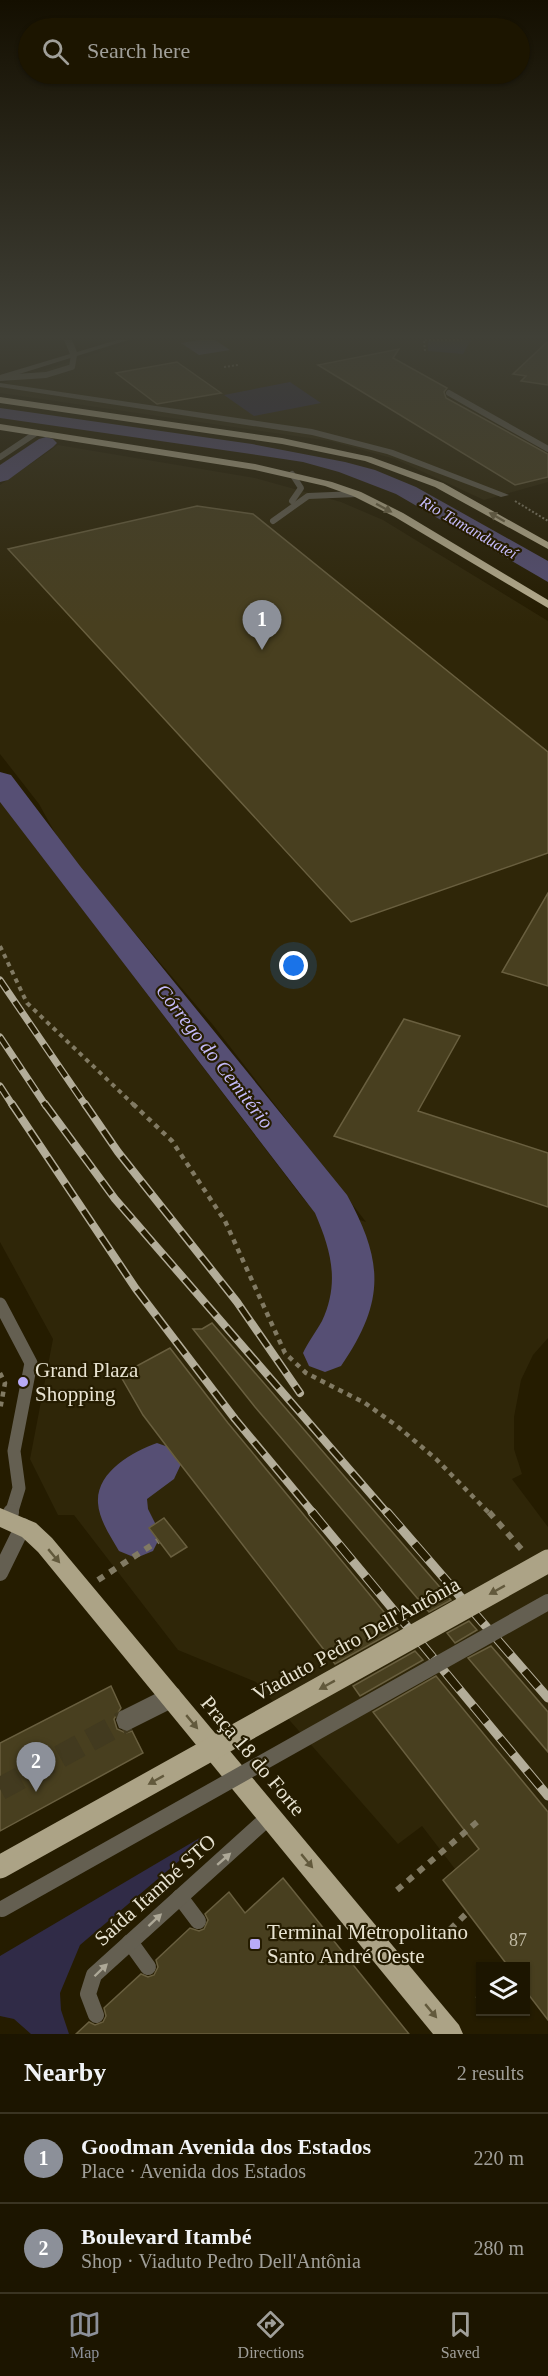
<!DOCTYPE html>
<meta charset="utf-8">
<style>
:root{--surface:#1c1500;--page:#29220f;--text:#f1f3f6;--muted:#a09f99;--line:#3a3422;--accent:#8c9099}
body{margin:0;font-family:"Times New Roman",serif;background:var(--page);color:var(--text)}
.controls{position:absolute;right:18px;bottom:18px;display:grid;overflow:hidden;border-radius:0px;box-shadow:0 2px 4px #0004}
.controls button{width:54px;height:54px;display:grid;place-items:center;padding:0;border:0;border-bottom:2px solid var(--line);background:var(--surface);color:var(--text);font:30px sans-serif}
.you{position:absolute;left:294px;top:966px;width:21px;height:21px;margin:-15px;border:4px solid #fff;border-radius:50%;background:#1a73e8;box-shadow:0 0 0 9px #1a73e833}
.badge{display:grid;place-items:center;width:39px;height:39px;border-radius:50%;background:var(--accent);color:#fff;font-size:20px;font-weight:700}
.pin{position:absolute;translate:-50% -50px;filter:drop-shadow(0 2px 3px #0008)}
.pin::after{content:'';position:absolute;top:32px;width:21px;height:18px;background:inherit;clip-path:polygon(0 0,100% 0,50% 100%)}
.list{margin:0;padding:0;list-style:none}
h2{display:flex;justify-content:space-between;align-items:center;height:78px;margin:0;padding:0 24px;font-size:26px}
h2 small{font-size:20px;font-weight:400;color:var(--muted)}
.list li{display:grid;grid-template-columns:39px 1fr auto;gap:18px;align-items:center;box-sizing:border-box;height:90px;padding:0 24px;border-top:2px solid var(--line)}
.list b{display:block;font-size:22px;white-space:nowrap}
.list p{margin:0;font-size:20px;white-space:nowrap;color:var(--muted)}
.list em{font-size:20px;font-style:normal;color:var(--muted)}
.icon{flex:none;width:33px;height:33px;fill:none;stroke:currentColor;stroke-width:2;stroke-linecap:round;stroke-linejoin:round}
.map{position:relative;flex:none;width:548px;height:2034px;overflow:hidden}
.search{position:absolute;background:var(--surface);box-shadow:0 2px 4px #0004;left:18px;right:18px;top:18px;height:66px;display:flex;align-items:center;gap:15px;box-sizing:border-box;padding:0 21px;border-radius:33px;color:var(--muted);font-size:22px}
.sheet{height:258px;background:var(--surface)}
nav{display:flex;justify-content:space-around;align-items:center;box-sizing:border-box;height:84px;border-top:2px solid var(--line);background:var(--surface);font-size:16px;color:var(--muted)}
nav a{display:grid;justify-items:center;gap:3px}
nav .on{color:var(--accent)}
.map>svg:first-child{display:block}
</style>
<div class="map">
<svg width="548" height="2034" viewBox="0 0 548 2034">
<rect width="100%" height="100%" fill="#251c00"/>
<g fill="#2f2608">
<path d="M138,340H548V482L484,500L395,459L330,441L0,393V384Z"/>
<path d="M58,445L255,478L341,502L383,520L548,621V1338L533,1355L521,1380L514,1417V1449L522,1474L512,1479L548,1527V2020L526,1966H508L443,1880L455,1869L422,1826L398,1844L256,1682L178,1650L74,1515H58L30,1459L53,1339L0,1242V801L299,1193L307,1203L366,1222L213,1025L65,851L39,804L0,754V485Z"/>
</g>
<g fill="#302b47">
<path d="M466,340H471L463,354L428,351V341Z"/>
<path d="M290,382L321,403L254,416L224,395Z"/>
<path d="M203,1836L206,1838L80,1945L60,1993L61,2010L69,2034H31L14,2019L0,2016V1956Z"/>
</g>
<g fill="#564f74">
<path d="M200,340H215L230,350L199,355L181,343Z"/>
<path d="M0,408L252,444L345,462L375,470L416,487L548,561V582L396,494L339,472L303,462L244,453L0,418Z"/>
</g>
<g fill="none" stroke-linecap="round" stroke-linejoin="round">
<g fill="#564f74" fill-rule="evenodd">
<path d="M46,437L53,439L57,443L53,447L8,480L0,482V465L39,439Z"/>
<path d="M0,772L11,775L80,866L347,1195C384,1262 385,1302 341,1366L325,1372L309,1366L303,1353C308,1342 316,1332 322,1321C340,1282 331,1250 315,1213L0,802Z"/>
<path d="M157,1443L174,1449L181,1464L174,1479L147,1499L148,1509L161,1535L153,1551L136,1558L119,1551C111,1537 99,1520 98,1503C96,1472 132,1452 157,1443Z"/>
</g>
</g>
<g fill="#483f1f" stroke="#695f3f" stroke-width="1.5">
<path d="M548,341V385L521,381L526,376L513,374Z"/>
<path d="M399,349L393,358L447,388L444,392L446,398L548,454V477L515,485L318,365Z"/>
<path d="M177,362L221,393L157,404L116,373Z"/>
<path d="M197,506L253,514L548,752V853L351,922L8,549Z"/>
<path d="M548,893V986L502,972Z"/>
<path d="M404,1019L460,1036L418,1111L548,1153V1207L334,1136Z"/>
<path d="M212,1323L451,1600L429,1612L255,1407L193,1329H202Z"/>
<path d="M170,1348L228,1423L398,1629L335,1664L174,1456L143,1415L120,1375Z"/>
<path d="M164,1518L187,1547L171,1557L149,1528Z"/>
<path d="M469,1621L477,1630L455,1643L447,1633Z"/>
<path d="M491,1646L548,1712V1752L468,1658Z"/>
<path d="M415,1651L423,1660L360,1696L353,1686Z"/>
<path d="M436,1676L548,1812V2020L525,1990V1966H508L443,1880L479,1849L373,1712Z"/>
<path d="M111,1686L121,1708L114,1719L117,1729L126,1733L132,1731L143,1753L0,1831V1743Z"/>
<path d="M283,1878L409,2034H76L89,2022L95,2025L103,2022L106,2016L104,2008L141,1974L148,1977L154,1975L158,1967L156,1960L190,1928L199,1931L204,1929L208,1920L205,1914L229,1892L245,1913Z"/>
</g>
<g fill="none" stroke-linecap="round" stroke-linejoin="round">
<path stroke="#423a1f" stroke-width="23" stroke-dasharray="23 11" stroke-linecap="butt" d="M0,1789L127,1720"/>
<g stroke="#817a63" stroke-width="2" stroke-dasharray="2 2" stroke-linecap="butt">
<path d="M425,351L424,340H462"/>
<path d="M224,367L238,365"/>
<path d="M515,501L548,521"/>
</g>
<path stroke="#817a63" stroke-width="4" stroke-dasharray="4.5 4.5" stroke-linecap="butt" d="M0,946L27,1003L135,1106"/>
<g stroke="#817a63" stroke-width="4.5" stroke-dasharray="5 5" stroke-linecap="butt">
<path d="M133,1104L172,1141L225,1221L285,1353L306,1373L365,1403L397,1426L436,1459L490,1514"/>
<path d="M0,1373L5,1383L0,1410"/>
</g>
<g stroke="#817a63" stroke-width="6" stroke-dasharray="7 7" stroke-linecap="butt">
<path d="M489,1512L523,1551"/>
<path d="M98,1580L158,1541"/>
<path d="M397,1890L477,1822"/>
<path d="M440,1939L467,1913"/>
<path d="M478,1999L480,1996"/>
</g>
<g stroke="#645f51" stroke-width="6">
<path d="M0,378L46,375L72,367L74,355"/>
<path d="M449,393L548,449"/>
<path d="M0,457L36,433"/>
<path d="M292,474L301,488L292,501"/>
<path d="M273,521L308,496L357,494"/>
</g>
<path stroke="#645f51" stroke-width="13" d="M0,1304L31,1363L14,1451L19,1488L11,1514"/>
<g stroke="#645f51" stroke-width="16">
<path d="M9,1520L11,1512"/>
<path d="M0,1573L23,1526"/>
<path d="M180,1897L198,1921"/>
<path d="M130,1942L148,1967"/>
<path d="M96,2015L88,1994L94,1975L270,1816"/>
</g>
<g fill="#645f51" fill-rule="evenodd">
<path d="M0,383L312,429L393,450L509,495L501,497L387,454L312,435L0,387Z"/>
<path d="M171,1686L179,1689L182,1697L179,1705L127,1731L119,1728L116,1720L119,1712Z"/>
</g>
<path fill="#645f51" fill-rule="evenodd" d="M64,340H72L77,352L117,340H128L0,380V375L70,354Z"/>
<path fill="#aca386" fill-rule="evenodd" d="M0,1508L36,1523L52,1538L459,2025L463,2034H433L38,1552L22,1537L0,1527Z"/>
<g fill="#bab090" fill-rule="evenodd">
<path d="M0,397L282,438L371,457L443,483L548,542V549L435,487L365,461L282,444L0,403Z"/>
<path d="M0,424L255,464L332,482L361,492L403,513L548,600V608L395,517L353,496L325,486L255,470L0,430Z"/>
</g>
<defs>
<g id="rail-far2">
<path d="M0,980L86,1106"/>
<path d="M0,1037L46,1106"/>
<path d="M0,1086L13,1106"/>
</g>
<g id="rail-far1">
<path d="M12,1104L136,1289L235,1419L314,1514"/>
<path d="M45,1104L115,1199L388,1514"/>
<path d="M85,1104L118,1152L237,1302L300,1393"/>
</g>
<g id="rail">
<path d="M312,1512L548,1796"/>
<path d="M387,1512L548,1698"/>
</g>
</defs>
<use href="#rail-far2" stroke="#b3ad99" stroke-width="7"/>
<use href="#rail-far1" stroke="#b3ad99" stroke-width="8"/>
<use href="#rail" stroke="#b3ad99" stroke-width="9"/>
<use href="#rail-far2" stroke="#251c00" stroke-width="4.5" stroke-dasharray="13" stroke-linecap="butt"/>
<use href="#rail-far1" stroke="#251c00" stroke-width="5" stroke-dasharray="16" stroke-linecap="butt"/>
<use href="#rail" stroke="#251c00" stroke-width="7" stroke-dasharray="21" stroke-linecap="butt"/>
<path stroke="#645f51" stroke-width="16" d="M2,1909L548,1602"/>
<path stroke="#aca386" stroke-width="23" d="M0,1867L548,1561"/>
</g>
<defs><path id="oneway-solid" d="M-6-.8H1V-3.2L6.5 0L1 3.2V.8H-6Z" transform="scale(1.5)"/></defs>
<g fill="#706648">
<use href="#oneway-solid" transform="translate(384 508) rotate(28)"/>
<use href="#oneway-solid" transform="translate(497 517) rotate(-150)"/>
</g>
<g fill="#62593c">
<use href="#oneway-solid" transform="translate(54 1556) rotate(50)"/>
<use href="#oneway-solid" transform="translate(497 1590) rotate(151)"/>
<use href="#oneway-solid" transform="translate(327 1685) rotate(151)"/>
<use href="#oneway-solid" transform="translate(192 1722) rotate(50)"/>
<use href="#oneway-solid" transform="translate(156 1780) rotate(151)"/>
<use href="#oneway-solid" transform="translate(307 1861) rotate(50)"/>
<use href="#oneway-solid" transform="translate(431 2011) rotate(50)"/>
</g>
<g fill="#ada897">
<use href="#oneway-solid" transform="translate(224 1859) rotate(-41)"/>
<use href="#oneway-solid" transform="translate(155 1920) rotate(-43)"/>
<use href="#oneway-solid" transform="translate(101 1970) rotate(-44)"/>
</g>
<linearGradient id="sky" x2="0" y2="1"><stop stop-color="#140f00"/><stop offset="0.54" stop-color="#404037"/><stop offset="1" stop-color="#404037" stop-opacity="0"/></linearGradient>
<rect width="548" height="624" fill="url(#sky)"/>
<g fill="#b8abf7" stroke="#251c00" stroke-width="2">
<circle cx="23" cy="1382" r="6"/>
<rect x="249" y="1938" width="12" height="12" rx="3"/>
</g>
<g text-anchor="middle" stroke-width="4.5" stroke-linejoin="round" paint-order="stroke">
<g font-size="16" font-style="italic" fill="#c5bbfb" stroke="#251c00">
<text transform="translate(469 527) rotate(30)" y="6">Rio Tamanduateí</text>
</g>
<g font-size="18" fill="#c0baa4">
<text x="518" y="1946">87</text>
</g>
<g font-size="20" font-style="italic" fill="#c5bbfb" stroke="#251c00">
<text transform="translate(215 1056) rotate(52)" y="7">Córrego do Cemitério</text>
</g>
<g font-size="21" fill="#e8e3d1" stroke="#251c00" text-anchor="start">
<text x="35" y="1377">Grand Plaza<tspan x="35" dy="24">Shopping</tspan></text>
<text x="267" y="1939">Terminal Metropolitano<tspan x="267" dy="24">Santo André Oeste</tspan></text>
</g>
<g font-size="21" fill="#e8e3d1" stroke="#251c00">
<text transform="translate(356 1639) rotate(-29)" y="7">Viaduto Pedro Dell'Antônia</text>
<text transform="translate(253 1756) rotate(50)" y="7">Praça 18 do Forte</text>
<text transform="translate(155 1890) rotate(-42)" y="7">Saída Itambé STO</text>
</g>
</g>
</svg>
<div class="controls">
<button><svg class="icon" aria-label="layers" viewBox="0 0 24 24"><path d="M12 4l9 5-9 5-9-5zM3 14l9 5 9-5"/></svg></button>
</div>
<div class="you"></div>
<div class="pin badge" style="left:262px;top:650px">1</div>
<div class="pin badge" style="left:36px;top:1792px">2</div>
<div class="search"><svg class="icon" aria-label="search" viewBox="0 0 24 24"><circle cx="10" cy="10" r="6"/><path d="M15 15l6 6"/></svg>Search here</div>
</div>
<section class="sheet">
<h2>Nearby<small>2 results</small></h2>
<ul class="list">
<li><span class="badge">1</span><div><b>Goodman Avenida dos Estados</b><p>Place · Avenida dos Estados</p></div><em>220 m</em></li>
<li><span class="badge">2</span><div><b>Boulevard Itambé</b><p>Shop · Viaduto Pedro Dell'Antônia</p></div><em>280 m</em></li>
</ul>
</section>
<nav>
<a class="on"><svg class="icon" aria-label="map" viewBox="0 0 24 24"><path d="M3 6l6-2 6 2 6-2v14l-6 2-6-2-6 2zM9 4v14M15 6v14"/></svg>Map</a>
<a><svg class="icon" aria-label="directions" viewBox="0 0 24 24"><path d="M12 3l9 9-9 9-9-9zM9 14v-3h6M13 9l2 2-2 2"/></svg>Directions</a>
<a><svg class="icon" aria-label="saved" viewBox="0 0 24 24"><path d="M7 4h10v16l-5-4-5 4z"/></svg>Saved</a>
</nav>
